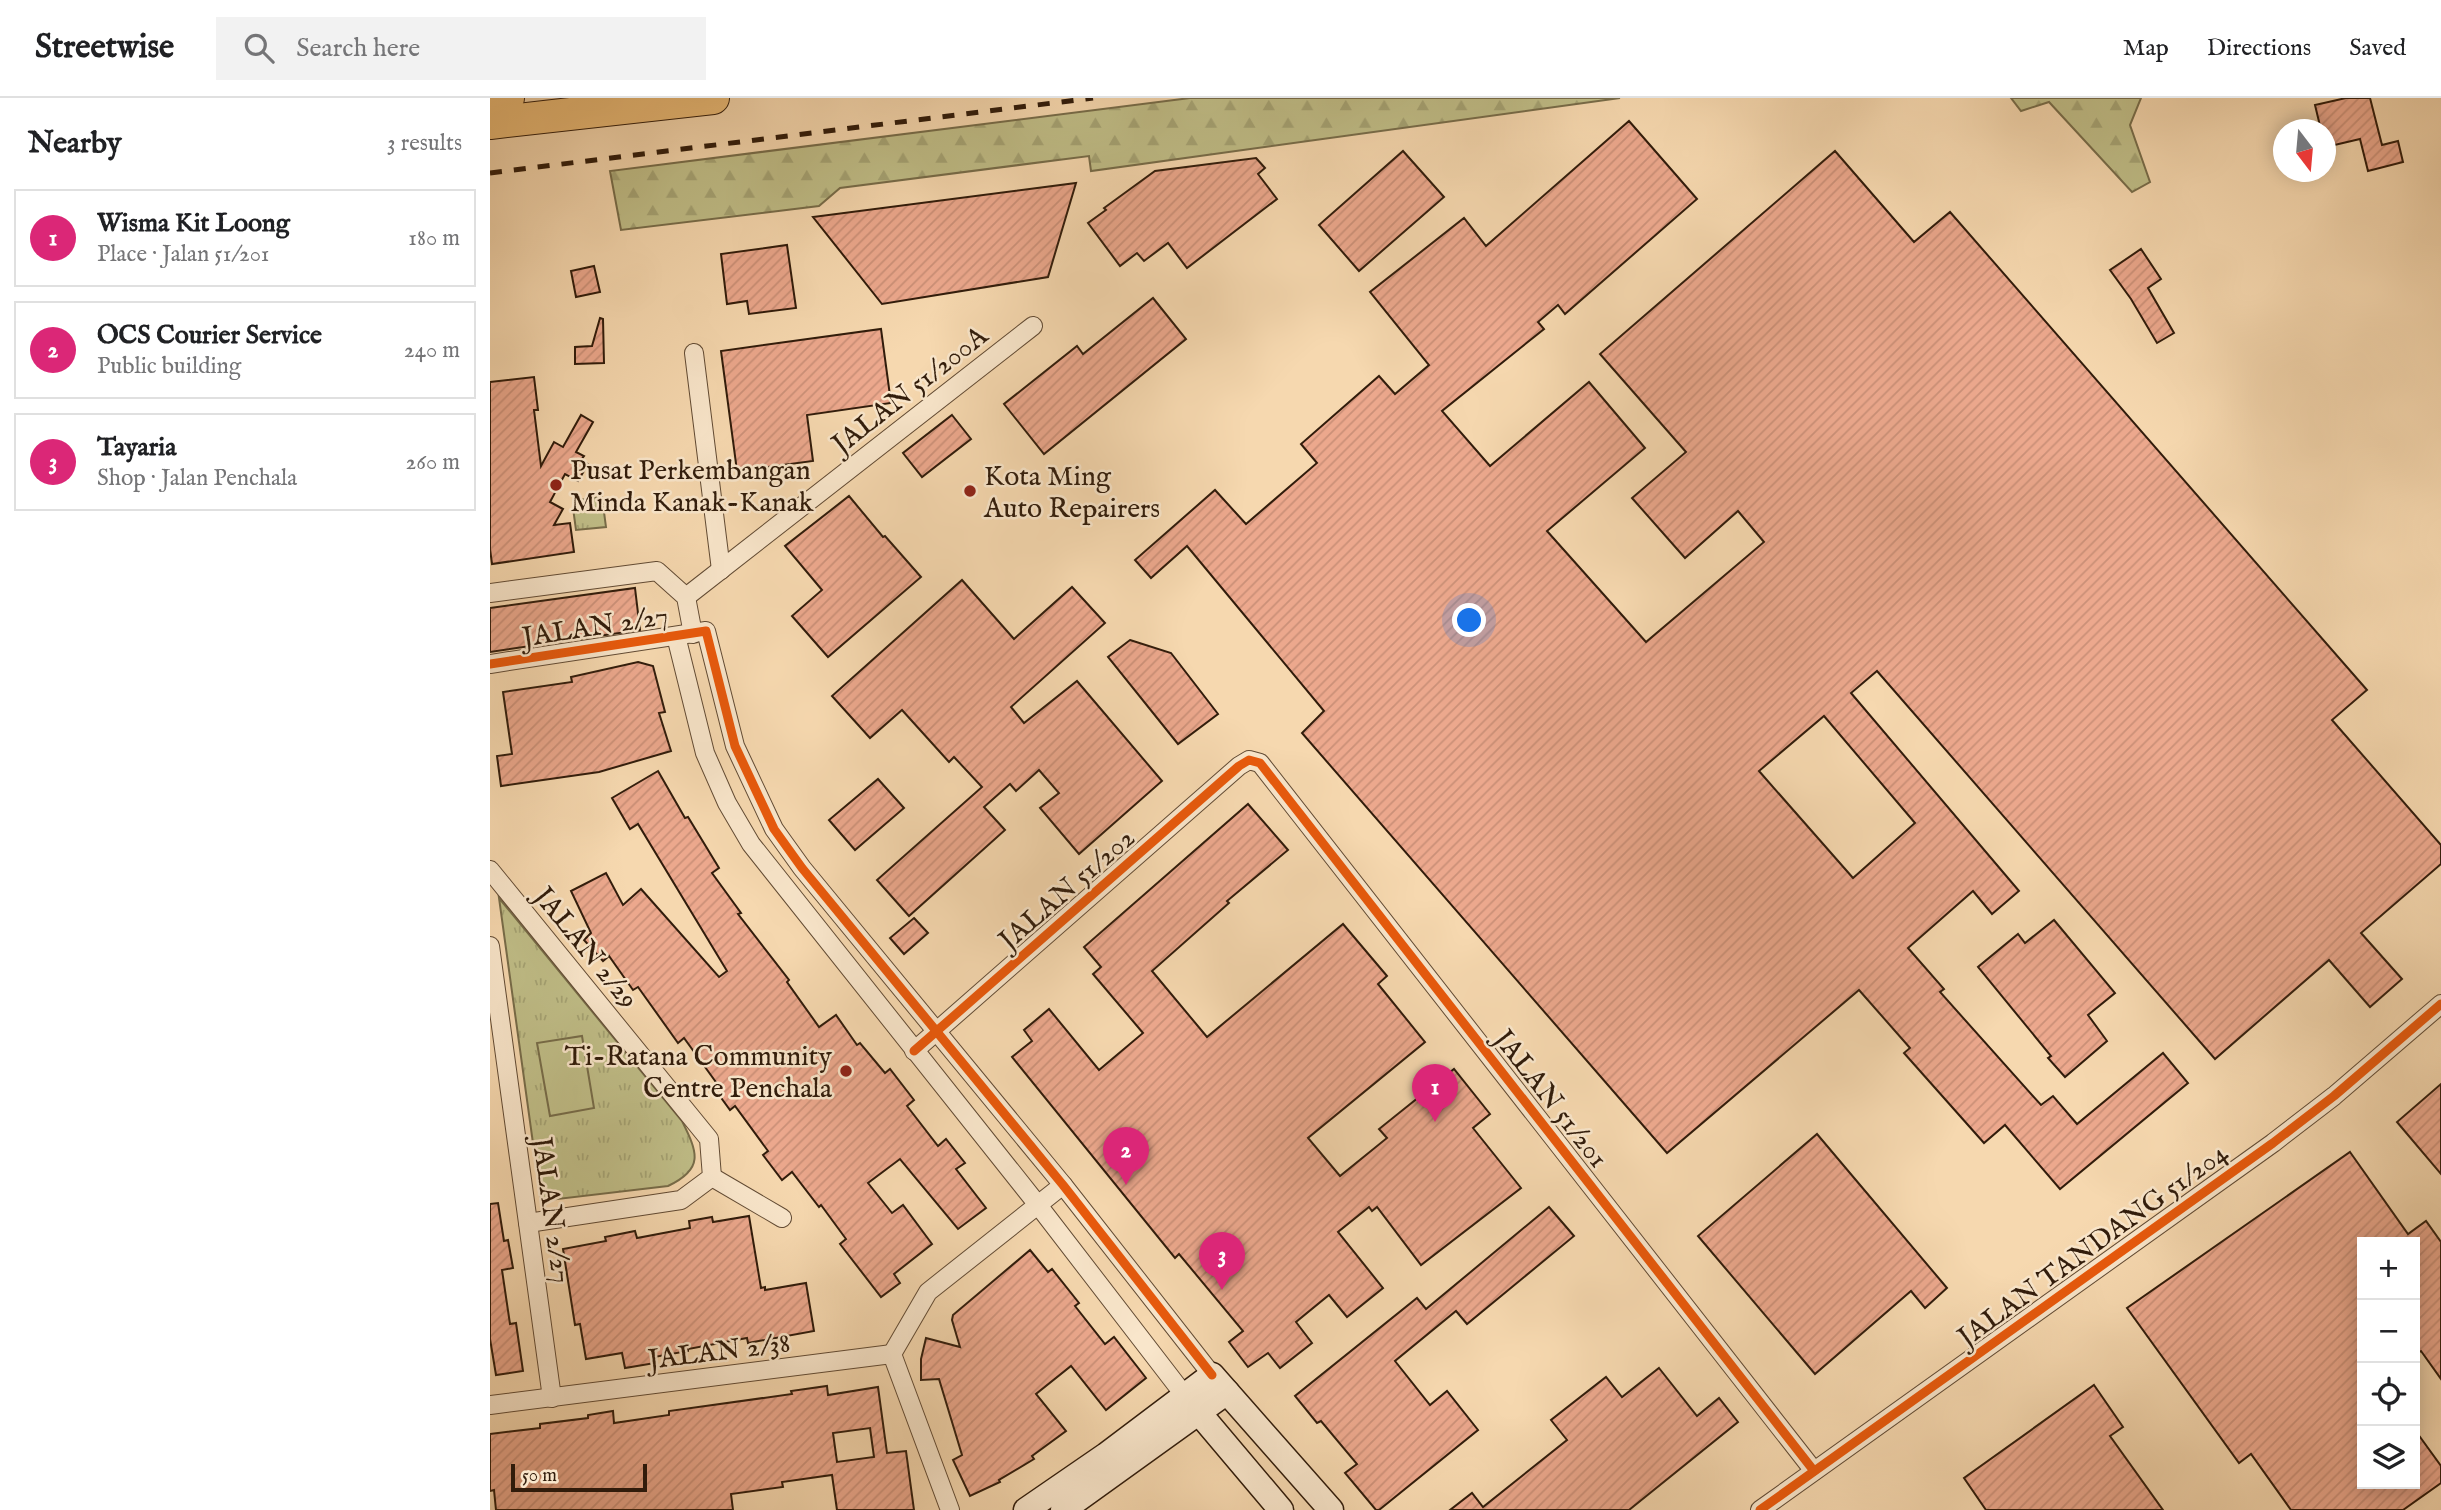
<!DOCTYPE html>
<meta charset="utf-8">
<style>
:root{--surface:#fff;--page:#f2f2f2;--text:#202124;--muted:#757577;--line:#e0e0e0;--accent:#db2777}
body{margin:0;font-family:"IM FELL English",serif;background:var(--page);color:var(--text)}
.controls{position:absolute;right:21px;bottom:21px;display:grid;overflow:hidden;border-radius:0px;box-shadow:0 4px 18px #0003}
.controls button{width:63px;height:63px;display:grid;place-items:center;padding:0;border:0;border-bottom:2px solid var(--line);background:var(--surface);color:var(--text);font:35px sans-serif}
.compass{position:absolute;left:1783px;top:21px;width:63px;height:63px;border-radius:50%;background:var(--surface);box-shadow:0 4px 18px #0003;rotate:164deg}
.scale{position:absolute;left:21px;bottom:18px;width:136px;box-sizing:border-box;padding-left:7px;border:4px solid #311c0b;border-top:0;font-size:19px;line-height:24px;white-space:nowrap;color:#311c0b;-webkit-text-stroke:5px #f9e6cb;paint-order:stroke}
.you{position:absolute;left:980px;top:523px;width:24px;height:24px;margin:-18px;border:5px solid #fff;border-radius:50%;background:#1a73e8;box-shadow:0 0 0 10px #1a73e833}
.badge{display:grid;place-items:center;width:46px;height:46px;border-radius:50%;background:var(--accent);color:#fff;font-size:23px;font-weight:700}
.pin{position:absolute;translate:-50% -58px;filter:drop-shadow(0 2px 4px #0008)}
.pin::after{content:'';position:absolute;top:37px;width:24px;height:21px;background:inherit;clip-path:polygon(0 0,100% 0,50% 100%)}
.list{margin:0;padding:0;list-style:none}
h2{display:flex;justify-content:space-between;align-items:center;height:91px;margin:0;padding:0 28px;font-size:30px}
h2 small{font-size:23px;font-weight:400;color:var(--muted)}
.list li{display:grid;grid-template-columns:46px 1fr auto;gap:21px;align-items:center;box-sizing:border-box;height:98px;margin:0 14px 14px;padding:0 14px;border:2px solid var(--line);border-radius:0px}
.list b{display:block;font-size:26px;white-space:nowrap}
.list p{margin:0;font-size:23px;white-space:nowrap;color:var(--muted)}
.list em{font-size:23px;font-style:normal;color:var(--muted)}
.icon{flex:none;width:38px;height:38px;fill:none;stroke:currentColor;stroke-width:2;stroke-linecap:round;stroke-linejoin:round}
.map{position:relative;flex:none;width:1951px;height:1412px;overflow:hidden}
header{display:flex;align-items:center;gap:42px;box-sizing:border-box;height:98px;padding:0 35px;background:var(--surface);border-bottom:2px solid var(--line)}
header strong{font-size:33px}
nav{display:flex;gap:38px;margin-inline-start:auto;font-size:24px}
.search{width:490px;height:63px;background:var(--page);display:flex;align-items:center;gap:18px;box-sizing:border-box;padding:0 24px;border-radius:0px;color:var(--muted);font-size:26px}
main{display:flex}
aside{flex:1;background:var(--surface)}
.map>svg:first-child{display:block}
</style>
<header>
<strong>Streetwise</strong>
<div class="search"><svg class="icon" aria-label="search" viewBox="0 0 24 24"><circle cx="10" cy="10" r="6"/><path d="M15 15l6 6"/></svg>Search here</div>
<nav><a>Map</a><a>Directions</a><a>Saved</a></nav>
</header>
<main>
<aside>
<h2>Nearby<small>3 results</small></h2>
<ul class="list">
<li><span class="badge">1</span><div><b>Wisma Kit Loong</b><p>Place · Jalan 51/201</p></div><em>180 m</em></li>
<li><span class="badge">2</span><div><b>OCS Courier Service</b><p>Public building</p></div><em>240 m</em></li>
<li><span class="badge">3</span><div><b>Tayaria</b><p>Shop · Jalan Penchala</p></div><em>260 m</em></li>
</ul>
</aside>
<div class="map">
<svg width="1951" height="1412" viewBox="0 0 1951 1412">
<defs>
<pattern id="forest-firs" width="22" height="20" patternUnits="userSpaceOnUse" patternTransform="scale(1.75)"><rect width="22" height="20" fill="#c0be88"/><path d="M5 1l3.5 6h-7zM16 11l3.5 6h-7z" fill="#a5a374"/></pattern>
<pattern id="park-tufts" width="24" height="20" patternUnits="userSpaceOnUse" patternTransform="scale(1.75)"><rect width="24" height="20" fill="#c0be88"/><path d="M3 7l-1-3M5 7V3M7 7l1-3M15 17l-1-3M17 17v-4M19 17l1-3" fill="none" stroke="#a5a374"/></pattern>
<pattern id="building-hatch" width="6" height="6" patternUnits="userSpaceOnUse" patternTransform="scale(1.75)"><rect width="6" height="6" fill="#eca88d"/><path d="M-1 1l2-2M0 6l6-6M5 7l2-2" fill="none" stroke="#cb9078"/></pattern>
</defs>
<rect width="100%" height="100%" fill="#f6d8af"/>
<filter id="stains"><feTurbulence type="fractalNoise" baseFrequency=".00286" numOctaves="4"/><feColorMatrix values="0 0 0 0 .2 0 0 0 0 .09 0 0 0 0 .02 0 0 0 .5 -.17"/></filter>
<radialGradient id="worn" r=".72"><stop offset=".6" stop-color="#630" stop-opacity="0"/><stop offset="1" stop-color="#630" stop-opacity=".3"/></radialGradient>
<g fill="url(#forest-firs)" stroke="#786d4a" stroke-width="2">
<path d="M700,0H1130L601,73L599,58L350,90L329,108L131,132L120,73Z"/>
<path d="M1521,0H1651L1640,27L1660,84L1642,94L1559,4L1531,13Z"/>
</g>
<g fill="url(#park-tufts)" stroke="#786d4a" stroke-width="2">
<path d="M112,399L116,429L86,432L83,410L90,402Z"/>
<path d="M9,800L192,1023C208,1055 214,1071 178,1088L51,1103Z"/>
</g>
<path fill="#c0be88" stroke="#786d4a" stroke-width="2" d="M92,938L104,1010L60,1018L47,945Z"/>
<g fill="url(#building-hatch)" stroke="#311c0b" stroke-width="2" fill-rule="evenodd">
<path d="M1856,0H1880L1892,47L1908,43L1913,64L1878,73L1870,41L1836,49V32H1831L1825,7Z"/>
<path d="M1139,23L1207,101L1075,216L1068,207L1048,224L1054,231L952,313L1000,368L1099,284L1155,350L1057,433L1156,544L1274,444L1248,413L1195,460L1142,400L1196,354L1110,256L1345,53L1424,144L1460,114L1877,592L1842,622L1951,747V766L1871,835L1912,881L1880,909L1839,862L1725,961L1387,573L1361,595L1529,793L1502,816L1483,793L1418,850L1454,891L1450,894L1551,1007L1563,998L1587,1026L1673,955L1698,985L1570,1091L1515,1027L1494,1045L1414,955L1420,950L1369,892L1177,1055L812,635L834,613L697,448L661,480L645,462L725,392L756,426L827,365L811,346L889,278L905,296L939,267L880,194L974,120L996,148ZM1334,618L1425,725L1363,780L1269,673Z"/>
<path d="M913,53L954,99L869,173L829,127Z"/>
<path d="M766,60L775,70L768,76L787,101L697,170L678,145L654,163L647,155L630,168L598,125L616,112L614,110L665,73Z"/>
<path d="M586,85L558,179L392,206L323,119Z"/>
<path d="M297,147L306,210L259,216L257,203L237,206L231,156Z"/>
<path d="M1651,151L1671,181L1658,190L1684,235L1667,245L1641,201L1620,172Z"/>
<path d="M104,168L110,194L86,199L81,173Z"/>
<path d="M663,200L696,241L554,356L514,306L587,248L593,256Z"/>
<path d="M110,220L113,221L114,265L85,266V249L102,248Z"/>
<path d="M391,231L401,305L317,317L323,363L247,373L231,253Z"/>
<path d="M44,279L48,312H44L51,368L64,344L73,349L91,317L103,324L86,354L94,358L91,362L98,366L88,383L75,376L60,404L73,411L64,427L80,425L84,454L2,466L0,451V284Z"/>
<path d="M462,317L481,341L432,379L413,355Z"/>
<path d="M359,398L393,439L395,438L431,479L338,559L302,518L332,492L295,448Z"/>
<path d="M472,482L524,541L582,489L615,525L521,609L534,625L587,583L672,683L589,756L550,710L569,695L549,672L526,693L520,686L494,709L515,732L419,818L387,782L492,689L464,659L459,664L412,612L380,640L342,598Z"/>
<path d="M145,490L150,532L0,554V510Z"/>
<path d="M640,542L681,555L728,616L688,646L618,559Z"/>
<path d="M148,564L163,568L175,614L169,615L181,653L109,674L11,688L7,658L22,656L13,594L82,584L81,579Z"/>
<path d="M168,673L195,720L198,719L229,770L222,775L251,815L248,816L299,882L297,884L329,929L346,917L367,947L370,945L395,975L400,971L424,1002L417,1008L448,1048L456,1041L475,1065L466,1071L496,1110L468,1131L410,1061L378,1085L402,1115L413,1107L442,1146L404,1176L410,1185L391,1199L350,1146L356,1141L331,1107L329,1109L302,1074L292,1082L273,1057L278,1053L245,1008L240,1012L224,990L228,987L194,940L188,945L148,889L143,892L119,858L113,863L94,842L101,835L81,793L116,775L133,807L151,791L229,879L237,873L148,726L140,731L122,700Z"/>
<path d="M388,681L414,710L365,752L339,722Z"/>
<path d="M758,706L798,752L737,803L739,805L662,873L717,939L853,826L897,878L888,886L935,944L818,1040L850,1078L897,1040L889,1031L964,971L1000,1016L983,1030L1031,1090L931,1167L887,1109L882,1113L879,1109L848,1134L893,1190L857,1219L839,1197L806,1224L822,1245L790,1270L778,1255L758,1269L739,1244L753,1233L689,1156L685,1160L522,959L542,943L534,932L559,911L609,972L653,935L603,876L611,869L594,849Z"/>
<path d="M424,820L438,835L414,856L400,840Z"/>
<path d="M1564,822L1625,895L1598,917L1617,943L1575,979L1558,960L1561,958L1488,869L1528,836L1535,845Z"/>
<path d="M1951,986V1076L1907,1024Z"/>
<path d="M1327,1036L1457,1190L1435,1210L1421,1193L1325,1276L1208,1138Z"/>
<path d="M1860,1054L1918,1136L1936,1123L1951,1144V1281L1931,1253L1925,1257V1144H1872V1386H1925V1332L1951,1368V1385L1913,1412H1801L1761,1356L1749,1365L1637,1210Z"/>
<path d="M8,1105L14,1143L18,1142L23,1170L12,1172L20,1226L26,1225L33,1273L6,1277L0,1241V1106Z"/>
<path d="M1059,1109L1084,1138L977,1226L966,1213L905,1263L940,1307L957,1293L988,1332L889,1412H886L855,1375L867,1366L831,1323L827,1325L805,1298L927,1200L936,1211Z"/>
<path d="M259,1118L271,1190L275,1189V1192L316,1185L324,1233L258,1245L257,1240L198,1251V1253L164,1259L165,1265L135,1270L132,1255L96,1261L90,1226L85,1227L73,1151L116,1143L115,1139L145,1133L147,1140L200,1130L199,1123L222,1119L223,1124Z"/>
<path d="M540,1152L558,1174L562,1171L589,1205L585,1208L615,1246L624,1239L656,1280L616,1312L581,1268L546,1296L576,1333L542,1358L544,1361L509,1382L510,1384L480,1398L463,1362L472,1357L449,1281L431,1282V1261L436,1240L470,1249L462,1222L463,1217Z"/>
<path d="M1169,1270L1207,1318L1229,1300L1248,1324L1139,1412H960L982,1395L993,1409L1077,1342L1061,1322L1116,1279L1132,1299Z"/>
<path d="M1604,1287L1633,1329L1620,1338L1673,1412H1496L1474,1380Z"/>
<path d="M337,1288L338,1297L388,1289L397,1355L416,1353L424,1412H347L342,1377L292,1384L293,1389L241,1396L243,1412H6L4,1392L0,1393V1336L50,1330V1326L98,1320V1317L123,1313L124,1325L179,1317V1313L302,1296L301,1293ZM380,1330L384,1359L347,1364L343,1335Z"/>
</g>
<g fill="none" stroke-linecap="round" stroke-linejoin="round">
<defs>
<g id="minor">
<path d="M204,255L231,472"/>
<path d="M0,495L167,473L196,499L203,536"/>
<path d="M196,499L543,228"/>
<path d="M186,538L215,655L237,705L261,746L548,1107L695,1298"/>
<path d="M0,566L216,533L245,648L284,731L312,770L573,1087L722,1277"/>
<path d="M0,772L219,1041L222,1079L191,1102L38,1125"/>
<path d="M0,848L62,1300"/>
<path d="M424,953L749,668L759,662L770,665L1324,1373"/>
<path d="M222,1079L292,1120"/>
<path d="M0,1307L402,1256"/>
<path d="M460,1412L402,1256L438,1194L573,1087"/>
<path d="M1270,1412L1783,1045L1844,998L1951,906"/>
</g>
<g id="secondary">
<path d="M699,1303L791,1412"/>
<path d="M536,1412L616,1357L722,1277L841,1412"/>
<path d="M573,1412L737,1294"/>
</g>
<g id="motorway">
<path d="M0,2L18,0"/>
<path d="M0,25L223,0"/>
</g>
</defs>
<use href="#minor" stroke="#624b34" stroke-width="20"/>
<use href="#secondary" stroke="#311c0b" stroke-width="27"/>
<use href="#motorway" stroke="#311c0b" stroke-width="34"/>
<use href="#minor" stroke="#f9e6cb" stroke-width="18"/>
<use href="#secondary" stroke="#f9e6cb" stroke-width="24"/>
<use href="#motorway" stroke="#ebbc78" stroke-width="32"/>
<path stroke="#311c0b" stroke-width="5" stroke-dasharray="12 12" stroke-linecap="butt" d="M0,75L603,0"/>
<defs>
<g id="cycleway">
<path d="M0,566L216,533L245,648L284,731L312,770L573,1087L722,1277"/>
<path d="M424,953L749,668L759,662L770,665L1324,1373"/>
<path d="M1270,1412L1783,1045L1844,998L1951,906"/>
</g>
</defs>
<use href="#cycleway" stroke="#f9e6cb" stroke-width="13"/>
<use href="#cycleway" stroke="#e8590c" stroke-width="9"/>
</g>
<g fill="#8f2418" stroke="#f9e6cb" stroke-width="2.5">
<circle cx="66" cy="387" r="7"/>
<circle cx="480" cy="393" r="7"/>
<circle cx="356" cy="973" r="7"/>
</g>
<g text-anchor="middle" stroke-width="5" stroke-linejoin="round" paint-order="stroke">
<g font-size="28" fill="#311c0b" stroke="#f9e6cb">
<text transform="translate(419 291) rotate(-38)" y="10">JALAN 51/200A</text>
<text transform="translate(105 527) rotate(-9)" y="10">JALAN 2/27</text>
<text transform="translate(576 790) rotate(-41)" y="10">JALAN 51/202</text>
<text transform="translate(97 849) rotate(51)" y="10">JALAN 2/29</text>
<text transform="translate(1062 1000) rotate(52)" y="10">JALAN 51/201</text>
<text transform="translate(63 1112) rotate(82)" y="10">JALAN 2/27</text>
<text transform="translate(1602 1146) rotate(-36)" y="10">JALAN TANDANG 51/204</text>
<text transform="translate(229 1252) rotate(-7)" y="10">JALAN 2/38</text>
</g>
<g font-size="28" fill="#311c0b" stroke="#f9e6cb" text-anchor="start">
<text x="80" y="381">Pusat Perkembangan<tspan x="80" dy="32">Minda Kanak-Kanak</tspan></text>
<text x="494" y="387">Kota Ming<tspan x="494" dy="32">Auto Repairers</tspan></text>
<text x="342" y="967" text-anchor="end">Ti-Ratana Community<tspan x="342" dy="32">Centre Penchala</tspan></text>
</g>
</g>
<rect width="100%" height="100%" filter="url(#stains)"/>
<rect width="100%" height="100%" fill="url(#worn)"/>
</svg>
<div class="controls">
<button>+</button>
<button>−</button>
<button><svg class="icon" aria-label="locate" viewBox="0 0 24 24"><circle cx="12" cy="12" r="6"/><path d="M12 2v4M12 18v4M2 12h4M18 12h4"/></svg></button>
<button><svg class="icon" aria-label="layers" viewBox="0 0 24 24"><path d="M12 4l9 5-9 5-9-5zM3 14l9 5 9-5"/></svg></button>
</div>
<svg class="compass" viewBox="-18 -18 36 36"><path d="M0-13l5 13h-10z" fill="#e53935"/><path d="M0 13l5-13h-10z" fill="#757577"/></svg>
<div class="scale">50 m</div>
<div class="you"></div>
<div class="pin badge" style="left:945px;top:1024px">1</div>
<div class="pin badge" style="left:636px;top:1087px">2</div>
<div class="pin badge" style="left:732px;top:1192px">3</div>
</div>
</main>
